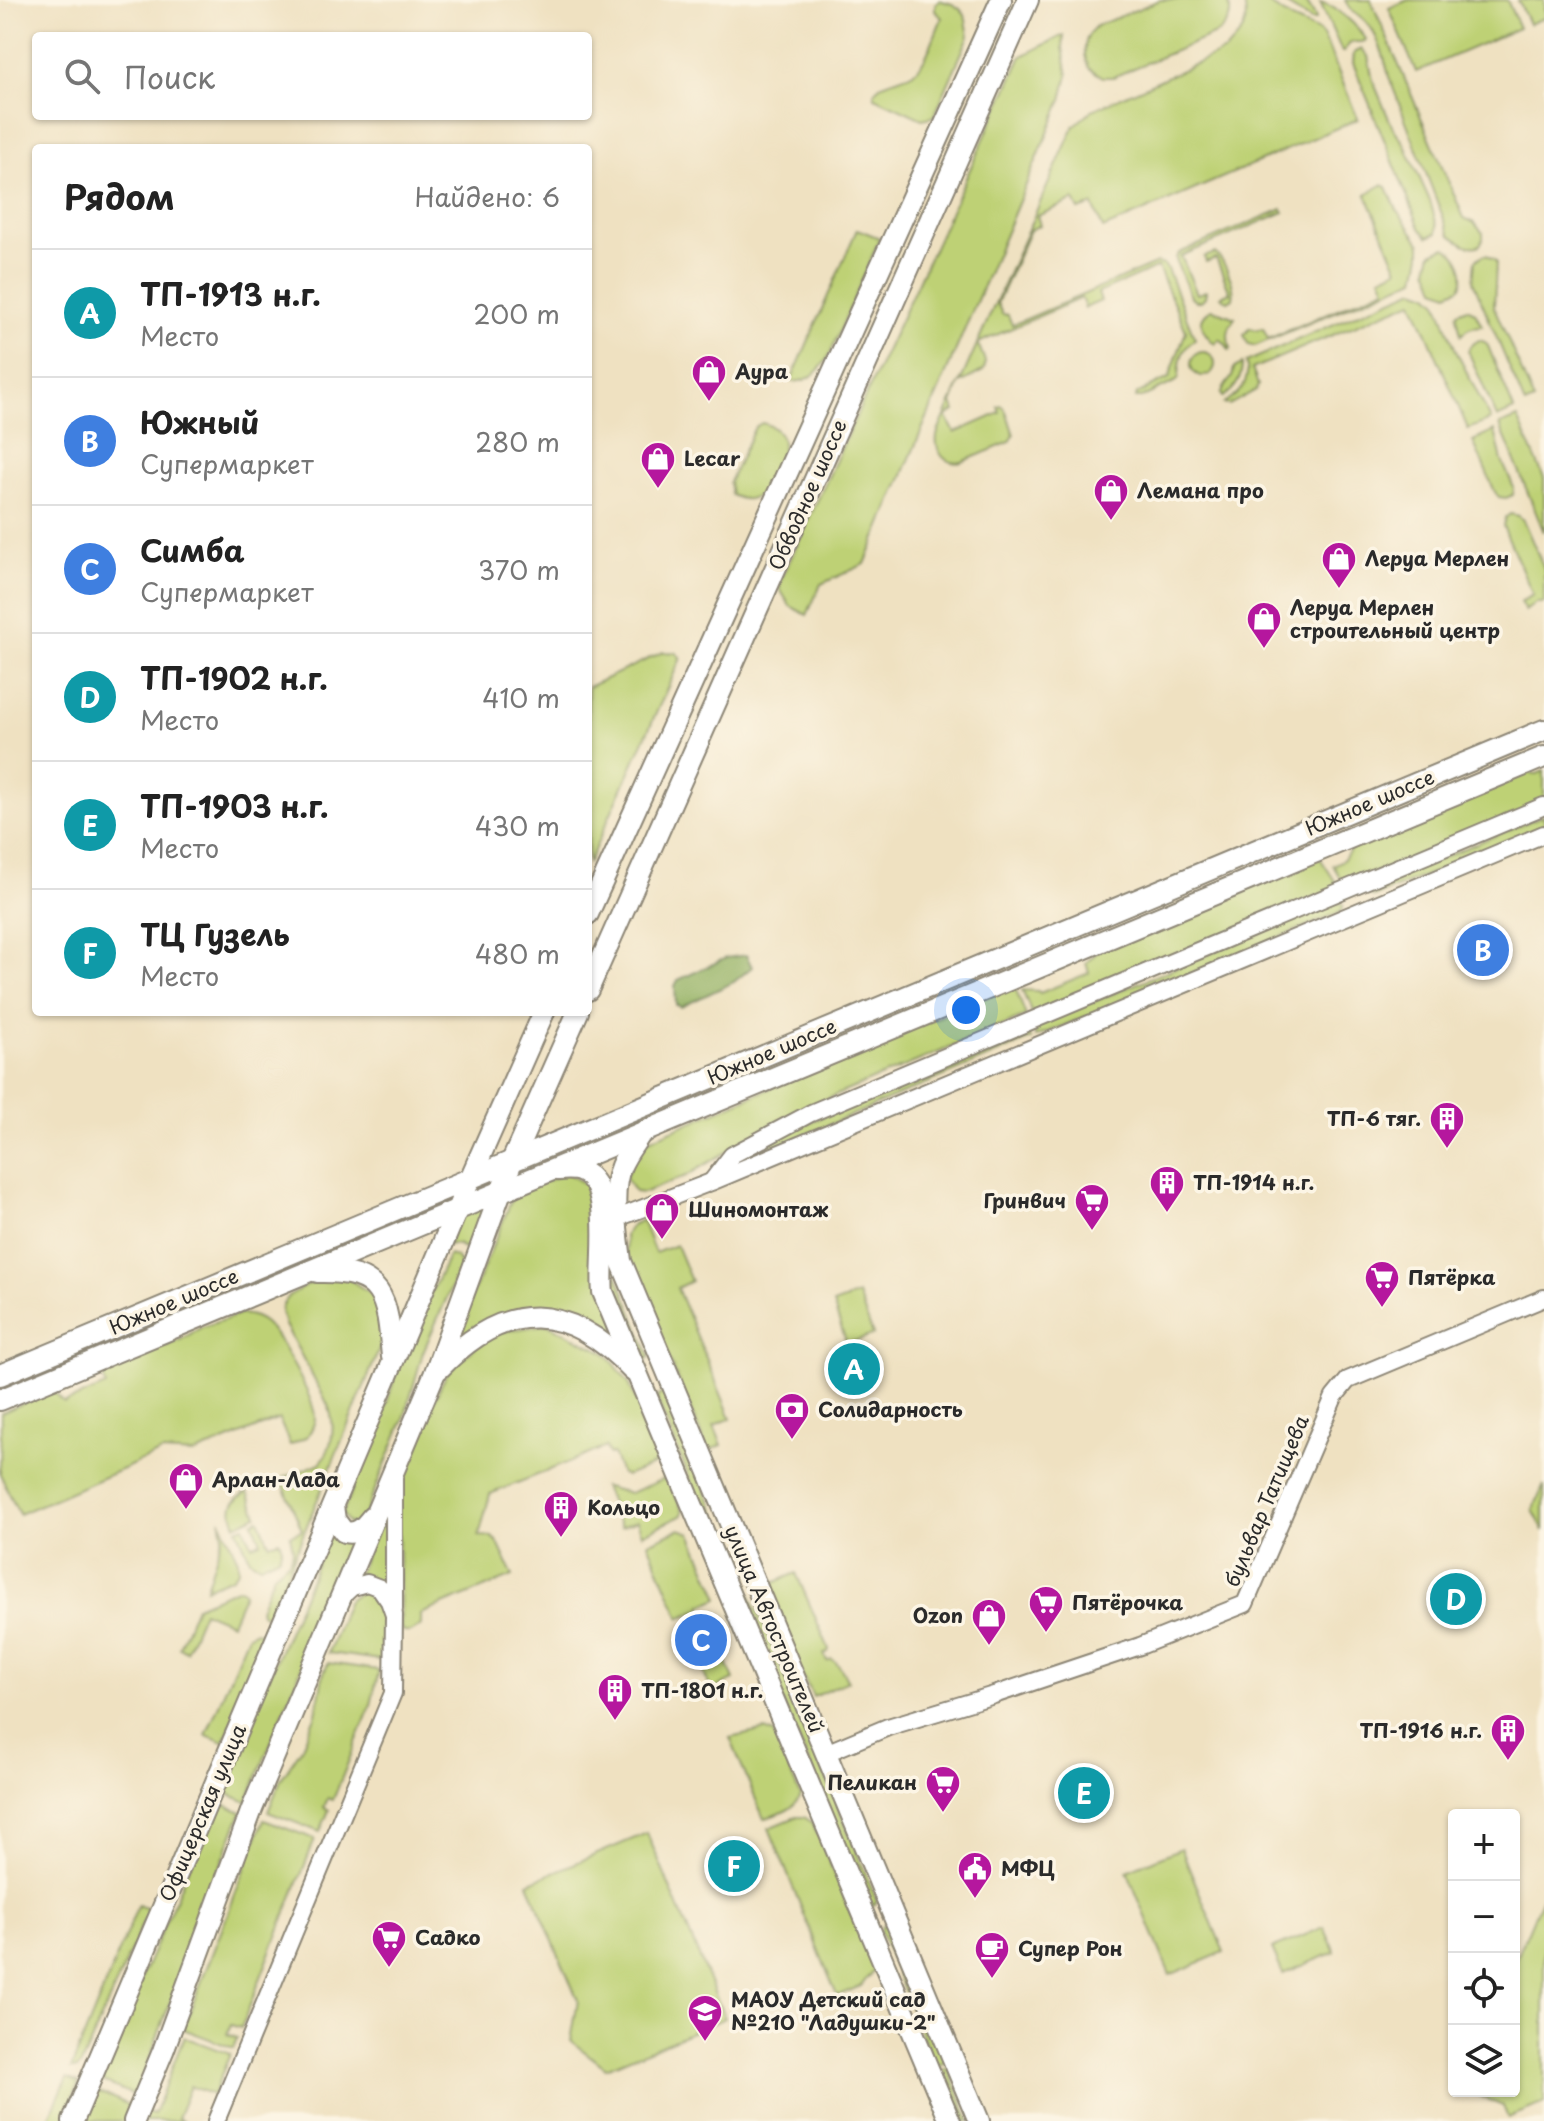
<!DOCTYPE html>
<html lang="ru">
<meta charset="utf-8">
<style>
:root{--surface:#fff;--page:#f2f2f2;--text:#222;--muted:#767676;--line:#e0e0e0;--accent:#d93025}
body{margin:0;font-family:"Playpen Sans",sans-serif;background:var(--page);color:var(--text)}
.controls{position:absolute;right:24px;bottom:24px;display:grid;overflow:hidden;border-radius:8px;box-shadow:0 2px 6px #0004}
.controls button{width:72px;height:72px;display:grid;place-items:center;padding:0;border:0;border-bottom:2px solid var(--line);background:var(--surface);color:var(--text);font:40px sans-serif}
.you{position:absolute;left:966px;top:1010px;width:28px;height:28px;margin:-20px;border:6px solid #fff;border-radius:50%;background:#1a73e8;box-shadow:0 0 0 12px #1a73e833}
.badge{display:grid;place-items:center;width:52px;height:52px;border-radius:50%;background:var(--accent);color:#fff;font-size:26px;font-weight:700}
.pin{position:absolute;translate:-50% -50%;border:4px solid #fff;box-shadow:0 2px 8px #0006}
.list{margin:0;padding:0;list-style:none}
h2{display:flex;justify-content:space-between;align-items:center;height:104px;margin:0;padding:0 32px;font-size:34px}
h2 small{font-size:26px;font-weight:400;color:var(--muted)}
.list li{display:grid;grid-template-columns:52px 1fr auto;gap:24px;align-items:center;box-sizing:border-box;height:128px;padding:0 32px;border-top:2px solid var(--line)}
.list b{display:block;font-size:30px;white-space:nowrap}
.list p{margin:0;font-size:26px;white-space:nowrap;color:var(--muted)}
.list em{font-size:26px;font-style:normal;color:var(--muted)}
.icon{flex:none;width:44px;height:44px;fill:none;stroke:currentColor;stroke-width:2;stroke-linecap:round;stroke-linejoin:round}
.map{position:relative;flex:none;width:1544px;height:2121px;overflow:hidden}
.search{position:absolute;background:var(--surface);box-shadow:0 2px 6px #0004;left:32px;top:32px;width:560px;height:88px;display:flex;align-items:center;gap:20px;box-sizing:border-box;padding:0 28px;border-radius:8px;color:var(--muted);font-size:30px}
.panel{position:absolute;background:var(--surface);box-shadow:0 2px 6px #0004;left:32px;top:144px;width:560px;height:872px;border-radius:8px}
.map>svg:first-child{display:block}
</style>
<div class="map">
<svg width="1544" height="2121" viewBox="0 0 1544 2121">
<rect width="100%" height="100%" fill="#fcf5e5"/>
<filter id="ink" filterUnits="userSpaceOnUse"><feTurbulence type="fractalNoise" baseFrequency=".0125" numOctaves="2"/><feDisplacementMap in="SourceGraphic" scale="16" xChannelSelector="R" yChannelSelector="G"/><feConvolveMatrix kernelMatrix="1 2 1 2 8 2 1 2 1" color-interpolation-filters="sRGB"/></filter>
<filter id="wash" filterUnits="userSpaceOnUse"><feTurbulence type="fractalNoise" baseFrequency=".006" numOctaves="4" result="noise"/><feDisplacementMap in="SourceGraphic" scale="32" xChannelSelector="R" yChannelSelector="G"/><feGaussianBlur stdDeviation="1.8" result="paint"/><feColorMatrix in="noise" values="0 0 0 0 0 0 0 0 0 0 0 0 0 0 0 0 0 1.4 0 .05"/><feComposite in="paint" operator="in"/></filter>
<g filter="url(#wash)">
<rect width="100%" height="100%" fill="#efe1c1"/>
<g fill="#bed174" stroke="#747e50" stroke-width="2">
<path d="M939,0L952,4L960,9L965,15L969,36L936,112L932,117L922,119L875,97L874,92C883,79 902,80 915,71C926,64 936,31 942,18L935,10V4Z"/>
<path d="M1160,0H1228C1233,15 1229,24 1218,33L1113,77H1103L1089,68C1082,52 1083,38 1096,26Z"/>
<path d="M1243,0H1262L1294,20L1319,31L1324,37L1358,119L1103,229L1093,205L1079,210L1074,200L1037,216L1040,225L1030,230L997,303L1002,314L1008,315L1012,325L1157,263L1164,265L1167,269L1195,339C1180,351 1180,360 1179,377L1177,381L1141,398H1136L1137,394L1169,378L1186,331L1158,267L1098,293L1101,301L1085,308L1081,298L978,343C980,352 989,362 983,371L960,383L952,403L955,411L946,416L955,433L1000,413L998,407L1002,406L1006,411L1014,435L1010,442L962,462C943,466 933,448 938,432L1074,126L1092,110L1225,51C1242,34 1251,25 1243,0Z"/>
<path d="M1279,0H1305L1315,16L1316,20H1311Z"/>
<path d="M1345,0H1371L1464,218L1473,222L1483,233V239L1480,245C1468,250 1460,241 1450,235L1389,77C1385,59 1379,37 1367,23C1360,14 1349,11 1345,0Z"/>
<path d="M1408,0H1507L1519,28L1416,72L1389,8Z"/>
<path d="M1518,0H1544V18L1529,24Z"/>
<path d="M1320,2C1336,6 1356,24 1366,39L1365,41C1355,45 1351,37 1344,52H1342Z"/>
<path d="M1064,35L1063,48L1068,75L1062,100L865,564L821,584L807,615L790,606L778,586L1022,56Z"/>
<path d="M1362,49L1368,56L1373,81L1392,126L1404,143L1430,201L1437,226V233L1428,237L1420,228L1353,63L1354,53Z"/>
<path d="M1382,185L1387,187L1397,210L1421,244V255L1416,278L1255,346L1248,344L1244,335L1250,328L1257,330L1263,328L1268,339L1386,288L1381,277L1398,269L1366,194Z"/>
<path d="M1282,209L1284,212L1181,256L1197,294L1206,291L1205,297L1201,301H1196L1191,297L1177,264L1176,258L1179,253Z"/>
<path d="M857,229L880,238L829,356C821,369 808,384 791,381Z"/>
<path d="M1445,247C1460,254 1468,273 1460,288L1448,293L1436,288L1428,268L1432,253Z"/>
<path d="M1215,253C1224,259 1236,287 1233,298L1228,301L1221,296L1230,292L1216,258L1206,262L1204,257Z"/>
<path d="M1483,255H1487L1496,262L1494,307L1534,401L1525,405L1473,281L1475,261Z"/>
<path d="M1415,289L1429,294L1437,301L1457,353L1491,420L1468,429L1413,301L1252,369L1258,385L1256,390L1229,405L1224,403C1240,394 1251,381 1246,362Z"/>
<path d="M1467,308L1475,312L1482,326C1472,326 1467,328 1461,335L1457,316L1458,312Z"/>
<path d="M1212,309L1235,318C1227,328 1226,337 1231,348L1229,350L1225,343L1219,339L1215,344C1203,334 1194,318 1212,309Z"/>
<path d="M1479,340L1485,342L1488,346L1514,410L1497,418L1468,351L1470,346Z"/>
<circle cx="1203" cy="364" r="12"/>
<path d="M1242,364C1242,379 1236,389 1223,397L1221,394L1225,386L1232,377L1234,368Z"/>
<path d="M1518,418L1544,478V532L1500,425Z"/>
<path d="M762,423C791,430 783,454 774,474C765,494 753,506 731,495L729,482L755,427Z"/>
<path d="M1495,431L1502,461L1514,488L1513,495L1506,498L1499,497L1495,492L1473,441Z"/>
<path d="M1510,514L1519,516L1523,520L1544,568V603H1536L1525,611L1520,602L1533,595L1503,526L1505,518Z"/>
<path d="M663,652L676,653L681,658L588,864V687Z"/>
<path d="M1544,771V802L1344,885L1333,865L1344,859L1354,844L1525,772L1537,774Z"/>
<path d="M1544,815V827L1373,897L1371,895L1370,890L1374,886Z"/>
<path d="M1320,858L1339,887L1032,1014L1022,990L1038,991L1040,993L1089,973L1086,963L1100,949Z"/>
<path d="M1336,901L1343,905V908L1339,913L1036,1037L1032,1027Z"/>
<path d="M1014,985L1026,1016L810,1106L776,1122L686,1176L643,1193L635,1192L625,1178L639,1144Z"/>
<path d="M1026,1029L1031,1039L744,1161V1157L791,1130Z"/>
<path d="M566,1173L594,1189L621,1352L548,1312L446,1358L512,1199L519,1192Z"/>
<path d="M489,1204L470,1257C465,1246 458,1242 447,1245L457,1218Z"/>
<path d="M642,1220L655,1253L676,1245L691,1281L677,1288L731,1418L714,1426L722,1445L711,1450L707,1449L626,1258L625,1235L633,1224Z"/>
<path d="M449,1255L456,1257L461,1265L423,1352L405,1416L366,1512L352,1527L342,1514L385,1409L403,1351Z"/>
<path d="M616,1272L650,1356L645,1361L640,1360L612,1296L610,1282Z"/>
<path d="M346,1277L377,1298L383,1340L271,1613L266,1616L261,1613L260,1608L274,1574L288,1562L292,1556L293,1549L290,1535L302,1530L281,1479L320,1463C331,1451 335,1431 331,1415C329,1403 321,1392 315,1381C305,1362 295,1344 285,1325L281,1312L282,1306L290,1295L316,1280Z"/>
<path d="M858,1295L873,1335L847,1344L833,1304Z"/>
<path d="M242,1314C251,1315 258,1317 265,1323C279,1336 316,1401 315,1419C314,1426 311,1431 307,1437L290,1445L279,1419L194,1454L162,1452L19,1514L0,1474L1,1413L46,1393L54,1392L64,1403L106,1386L102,1373L123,1359L141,1356L180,1340L202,1327Z"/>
<path d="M548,1324L606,1353L629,1383L661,1460L658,1463L626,1476L621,1474L613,1454L609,1455L606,1447L490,1494L479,1536L492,1537L497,1541L513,1576L421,1614V1625C414,1631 408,1635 401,1630L397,1485L441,1385L448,1372L489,1334Z"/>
<path d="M662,1393L666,1395L747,1588L737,1593L657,1400L658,1396Z"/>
<path d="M663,1479L669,1480L683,1512L681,1516L642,1534L637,1521L621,1527L604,1487L630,1493Z"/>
<path d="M1544,1485V1531L1533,1510Z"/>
<path d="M248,1492L257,1515L236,1525C229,1508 231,1501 248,1492Z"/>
<path d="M386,1504L389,1588L355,1581Z"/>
<path d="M220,1519L238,1560V1570L232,1577L206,1588L223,1535Z"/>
<path d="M259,1519L269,1543L279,1540L282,1547L279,1556L260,1565L250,1559L237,1529L244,1526L252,1545L261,1542L253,1522Z"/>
<path d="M333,1525L354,1537L247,1802L221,1791Z"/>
<path d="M680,1529L691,1533L719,1598L702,1605L701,1609L680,1618L648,1543Z"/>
<path d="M796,1573L829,1649L828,1652L824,1654L827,1661L832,1659C839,1664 844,1673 848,1681L813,1697L760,1589Z"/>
<path d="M239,1588L243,1590L244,1593L231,1623L203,1611L186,1651L179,1647L196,1606Z"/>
<path d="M361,1591H372L388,1608V1661L328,1653L348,1600Z"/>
<path d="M750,1594L877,1901L874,1905L871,1906L738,1599Z"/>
<path d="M256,1631L263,1634L266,1640L224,1742L206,1735L248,1635Z"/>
<path d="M720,1647L734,1680L711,1690L697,1657Z"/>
<path d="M328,1663L379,1670L371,1705L333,1800L328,1798L324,1807L329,1810L320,1832L268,1812L281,1779L301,1749L316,1714L323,1675Z"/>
<path d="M765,1730L774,1734L800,1795C795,1811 779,1813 764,1819L730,1738Z"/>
<path d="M217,1801L242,1812L212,1887L136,2096L98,2080Z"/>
<path d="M796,1817H804L813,1823L874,1969L861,1986L837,1996L769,1828Z"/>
<path d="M264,1820L315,1839L241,2028L231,2025L227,2034L237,2038L233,2048L183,2029Z"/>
<path d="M647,1833L725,2018L606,2068L571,2041L578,2000L528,1883Z"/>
<path d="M1181,1848L1224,1952L1170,1975L1127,1871Z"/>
<path d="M1544,1893V2103L1508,2118L1503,2106L1467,2091H1514V1964Z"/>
<path d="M138,1905L149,1909L81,2065L77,2069H71Z"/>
<path d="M887,1924L947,2062L935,2067L880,1931L882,1926Z"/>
<path d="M1324,1927L1335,1952L1283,1974L1272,1949Z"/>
<path d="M184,2037L230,2054L213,2095L190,2086L177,2118L184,2121H144L147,2112L154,2114Z"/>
<path d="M949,2068L970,2121H957L937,2073Z"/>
<path d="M67,2078L79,2083L63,2121H48Z"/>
<path d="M94,2090L132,2106L126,2121H81Z"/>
</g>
<path fill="#96b366" stroke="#606f48" stroke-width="2" d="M746,955L752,967L734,982L681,1007L676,1005L675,986L678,980L726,958Z"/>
</g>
<g filter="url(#ink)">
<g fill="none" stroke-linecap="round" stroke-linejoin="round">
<defs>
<g id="minor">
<path d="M712,1181L732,1155L811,1113L1544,806"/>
<path d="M607,1222L711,1182L1544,834"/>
<path d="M394,1609V1476"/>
<path d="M826,1753L888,1727L994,1695L1140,1646L1245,1604L1334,1397L1348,1380L1544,1298"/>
<path d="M216,2121L393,1693L394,1615L389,1601L380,1588L367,1583L352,1587L340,1598"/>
</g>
<g id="major">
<path d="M588,914L1001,0"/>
<path d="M588,990L1028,0"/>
<path d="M641,1133C635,1143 626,1154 621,1166C610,1192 618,1234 621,1261L979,2121"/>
<path d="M556,1170C565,1170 574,1168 582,1172C615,1186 599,1262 603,1292L950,2121"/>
<path d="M317,1272C386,1270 387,1299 392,1357"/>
<path d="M439,1369C505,1299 568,1301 633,1371"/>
<path d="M0,1375L1544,730"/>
<path d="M0,1400L1544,757"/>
<path d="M333,1506L335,1520L344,1532C358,1535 364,1527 372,1517"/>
<path d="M73,2121L470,1179L544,1012"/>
<path d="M134,2121L163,2051L252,1809L434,1375L512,1161L578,1012"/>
</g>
</defs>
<use href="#minor" stroke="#8d8676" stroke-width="20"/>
<use href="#major" stroke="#8d8676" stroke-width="24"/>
<use href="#minor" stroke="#fff" stroke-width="16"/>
<use href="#major" stroke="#fff" stroke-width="20"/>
</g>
</g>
<defs>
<symbol id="shop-pin" viewBox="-11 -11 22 30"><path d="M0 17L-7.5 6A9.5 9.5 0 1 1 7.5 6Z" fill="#b5179e" stroke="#fcf5e5"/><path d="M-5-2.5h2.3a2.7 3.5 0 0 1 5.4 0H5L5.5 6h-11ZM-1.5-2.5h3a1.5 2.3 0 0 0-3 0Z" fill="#fff"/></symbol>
<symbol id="building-pin" viewBox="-11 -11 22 30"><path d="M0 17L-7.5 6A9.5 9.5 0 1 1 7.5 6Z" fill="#b5179e" stroke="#fcf5e5"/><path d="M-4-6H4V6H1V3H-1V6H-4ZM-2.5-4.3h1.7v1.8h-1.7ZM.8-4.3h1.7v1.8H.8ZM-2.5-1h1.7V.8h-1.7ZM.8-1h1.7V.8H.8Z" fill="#fff"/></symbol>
<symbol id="supermarket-pin" viewBox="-11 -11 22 30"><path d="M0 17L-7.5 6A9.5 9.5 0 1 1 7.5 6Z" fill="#b5179e" stroke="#fcf5e5"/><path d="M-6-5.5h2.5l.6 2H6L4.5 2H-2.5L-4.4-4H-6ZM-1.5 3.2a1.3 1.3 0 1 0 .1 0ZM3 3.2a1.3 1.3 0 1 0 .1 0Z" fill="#fff"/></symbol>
<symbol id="bank-pin" viewBox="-11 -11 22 30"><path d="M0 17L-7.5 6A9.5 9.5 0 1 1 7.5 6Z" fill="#b5179e" stroke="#fcf5e5"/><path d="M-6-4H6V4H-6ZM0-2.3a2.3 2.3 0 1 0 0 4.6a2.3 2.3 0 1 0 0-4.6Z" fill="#fff"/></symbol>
<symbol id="civic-pin" viewBox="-11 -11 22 30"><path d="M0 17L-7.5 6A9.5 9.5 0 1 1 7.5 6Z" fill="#b5179e" stroke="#fcf5e5"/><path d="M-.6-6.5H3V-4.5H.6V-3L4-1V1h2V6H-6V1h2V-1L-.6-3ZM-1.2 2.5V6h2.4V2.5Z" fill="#fff"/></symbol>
<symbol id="cafe-pin" viewBox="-11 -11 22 30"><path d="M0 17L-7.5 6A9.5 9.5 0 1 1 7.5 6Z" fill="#b5179e" stroke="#fcf5e5"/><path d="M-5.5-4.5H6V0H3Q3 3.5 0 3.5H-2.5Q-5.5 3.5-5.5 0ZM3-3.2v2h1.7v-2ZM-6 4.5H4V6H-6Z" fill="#fff"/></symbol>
<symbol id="school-pin" viewBox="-11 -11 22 30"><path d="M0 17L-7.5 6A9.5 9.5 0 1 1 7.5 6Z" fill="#b5179e" stroke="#fcf5e5"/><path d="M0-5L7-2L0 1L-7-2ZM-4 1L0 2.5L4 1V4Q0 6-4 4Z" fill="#fff"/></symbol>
</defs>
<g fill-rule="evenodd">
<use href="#shop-pin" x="689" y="352" width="40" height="54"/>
<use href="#shop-pin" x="638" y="439" width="40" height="54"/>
<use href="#shop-pin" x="1091" y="471" width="40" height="54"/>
<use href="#shop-pin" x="1319" y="539" width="40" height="54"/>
<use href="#shop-pin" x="1244" y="599" width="40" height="54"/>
<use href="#building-pin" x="1427" y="1099" width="40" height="54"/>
<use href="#building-pin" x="1147" y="1163" width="40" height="54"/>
<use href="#supermarket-pin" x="1072" y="1181" width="40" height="54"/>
<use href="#shop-pin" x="642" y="1190" width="40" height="54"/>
<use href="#supermarket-pin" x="1362" y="1258" width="40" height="54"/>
<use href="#bank-pin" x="772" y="1390" width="40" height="54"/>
<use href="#shop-pin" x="166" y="1460" width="40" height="54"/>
<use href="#building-pin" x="541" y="1488" width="40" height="54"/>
<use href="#supermarket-pin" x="1026" y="1583" width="40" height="54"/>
<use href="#shop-pin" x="969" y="1596" width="40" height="54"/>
<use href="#building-pin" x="595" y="1671" width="40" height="54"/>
<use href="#building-pin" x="1488" y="1711" width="40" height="54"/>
<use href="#supermarket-pin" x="923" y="1763" width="40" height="54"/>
<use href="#civic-pin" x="955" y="1849" width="40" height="54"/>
<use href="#supermarket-pin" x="369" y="1918" width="40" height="54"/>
<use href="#cafe-pin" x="972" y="1929" width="40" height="54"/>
<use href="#school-pin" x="685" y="1992" width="40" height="54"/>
</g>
<g text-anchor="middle" stroke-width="7" stroke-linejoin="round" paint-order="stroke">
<g font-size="20" font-weight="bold" fill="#2b2b2b" stroke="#fcf5e5" text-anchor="start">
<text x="735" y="379">Аура</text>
<text x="684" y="466">Lecar</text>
<text x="1137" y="498">Лемана про</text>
<text x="1365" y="566">Леруа Мерлен</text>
<text x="1290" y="615">Леруа Мерлен<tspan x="1290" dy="23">строительный центр</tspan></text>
<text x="1421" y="1126" text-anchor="end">ТП-6 тяг.</text>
<text x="1193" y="1190">ТП-1914 н.г.</text>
<text x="1066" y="1208" text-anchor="end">Гринвич</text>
<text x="688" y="1217">Шиномонтаж</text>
<text x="1408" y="1285">Пятёрка</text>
<text x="818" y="1417">Солидарность</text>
<text x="212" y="1487">Арлан-Лада</text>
<text x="587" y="1515">Кольцо</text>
<text x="1072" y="1610">Пятёрочка</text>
<text x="963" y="1623" text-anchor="end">Ozon</text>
<text x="641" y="1698">ТП-1801 н.г.</text>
<text x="1482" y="1738" text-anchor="end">ТП-1916 н.г.</text>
<text x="917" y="1790" text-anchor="end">Пеликан</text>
<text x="1001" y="1876">МФЦ</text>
<text x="415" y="1945">Садко</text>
<text x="1018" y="1956">Супер Рон</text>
<text x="731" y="2007">МАОУ Детский сад<tspan x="731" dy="23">№210 "Ладушки-2"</tspan></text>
</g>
<g font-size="20" fill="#2b2b2b" stroke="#fcf5e5">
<text transform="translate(808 495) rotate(-66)" y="7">Обводное шоссе</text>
<text transform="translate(1370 803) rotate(-23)" y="7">Южное шоссе</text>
<text transform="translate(772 1052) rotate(-23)" y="7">Южное шоссе</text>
<text transform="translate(174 1302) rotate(-23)" y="7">Южное шоссе</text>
<text transform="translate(1267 1501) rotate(-67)" y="7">бульвар Татищева</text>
<text transform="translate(774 1629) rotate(67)" y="7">улица Автостроителей</text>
<text transform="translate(203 1813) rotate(-67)" y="7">Офицерская улица</text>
</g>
</g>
</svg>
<div class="controls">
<button>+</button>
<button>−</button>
<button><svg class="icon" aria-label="locate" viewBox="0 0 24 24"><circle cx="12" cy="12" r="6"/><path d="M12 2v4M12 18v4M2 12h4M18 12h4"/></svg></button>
<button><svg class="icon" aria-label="layers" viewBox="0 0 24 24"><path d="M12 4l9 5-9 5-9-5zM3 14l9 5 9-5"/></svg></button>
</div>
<div class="you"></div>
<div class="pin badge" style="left:854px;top:1369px;background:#0f9aa8">A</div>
<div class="pin badge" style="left:1483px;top:950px;background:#3f7fe0">B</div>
<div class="pin badge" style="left:701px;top:1640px;background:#3f7fe0">C</div>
<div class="pin badge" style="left:1456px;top:1599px;background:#0f9aa8">D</div>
<div class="pin badge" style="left:1084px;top:1793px;background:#0f9aa8">E</div>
<div class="pin badge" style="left:734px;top:1866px;background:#0f9aa8">F</div>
<div class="search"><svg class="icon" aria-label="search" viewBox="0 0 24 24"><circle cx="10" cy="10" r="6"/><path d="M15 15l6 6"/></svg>Поиск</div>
<section class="panel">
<h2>Рядом<small>Найдено: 6</small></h2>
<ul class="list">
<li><span class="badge" style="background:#0f9aa8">A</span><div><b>ТП-1913 н.г.</b><p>Место</p></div><em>200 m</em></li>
<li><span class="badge" style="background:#3f7fe0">B</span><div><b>Южный</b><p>Супермаркет</p></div><em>280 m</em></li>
<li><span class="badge" style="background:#3f7fe0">C</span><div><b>Симба</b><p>Супермаркет</p></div><em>370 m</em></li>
<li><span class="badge" style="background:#0f9aa8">D</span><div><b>ТП-1902 н.г.</b><p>Место</p></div><em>410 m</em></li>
<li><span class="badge" style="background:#0f9aa8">E</span><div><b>ТП-1903 н.г.</b><p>Место</p></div><em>430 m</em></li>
<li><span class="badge" style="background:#0f9aa8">F</span><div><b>ТЦ Гузель</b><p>Место</p></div><em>480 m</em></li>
</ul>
</section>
</div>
